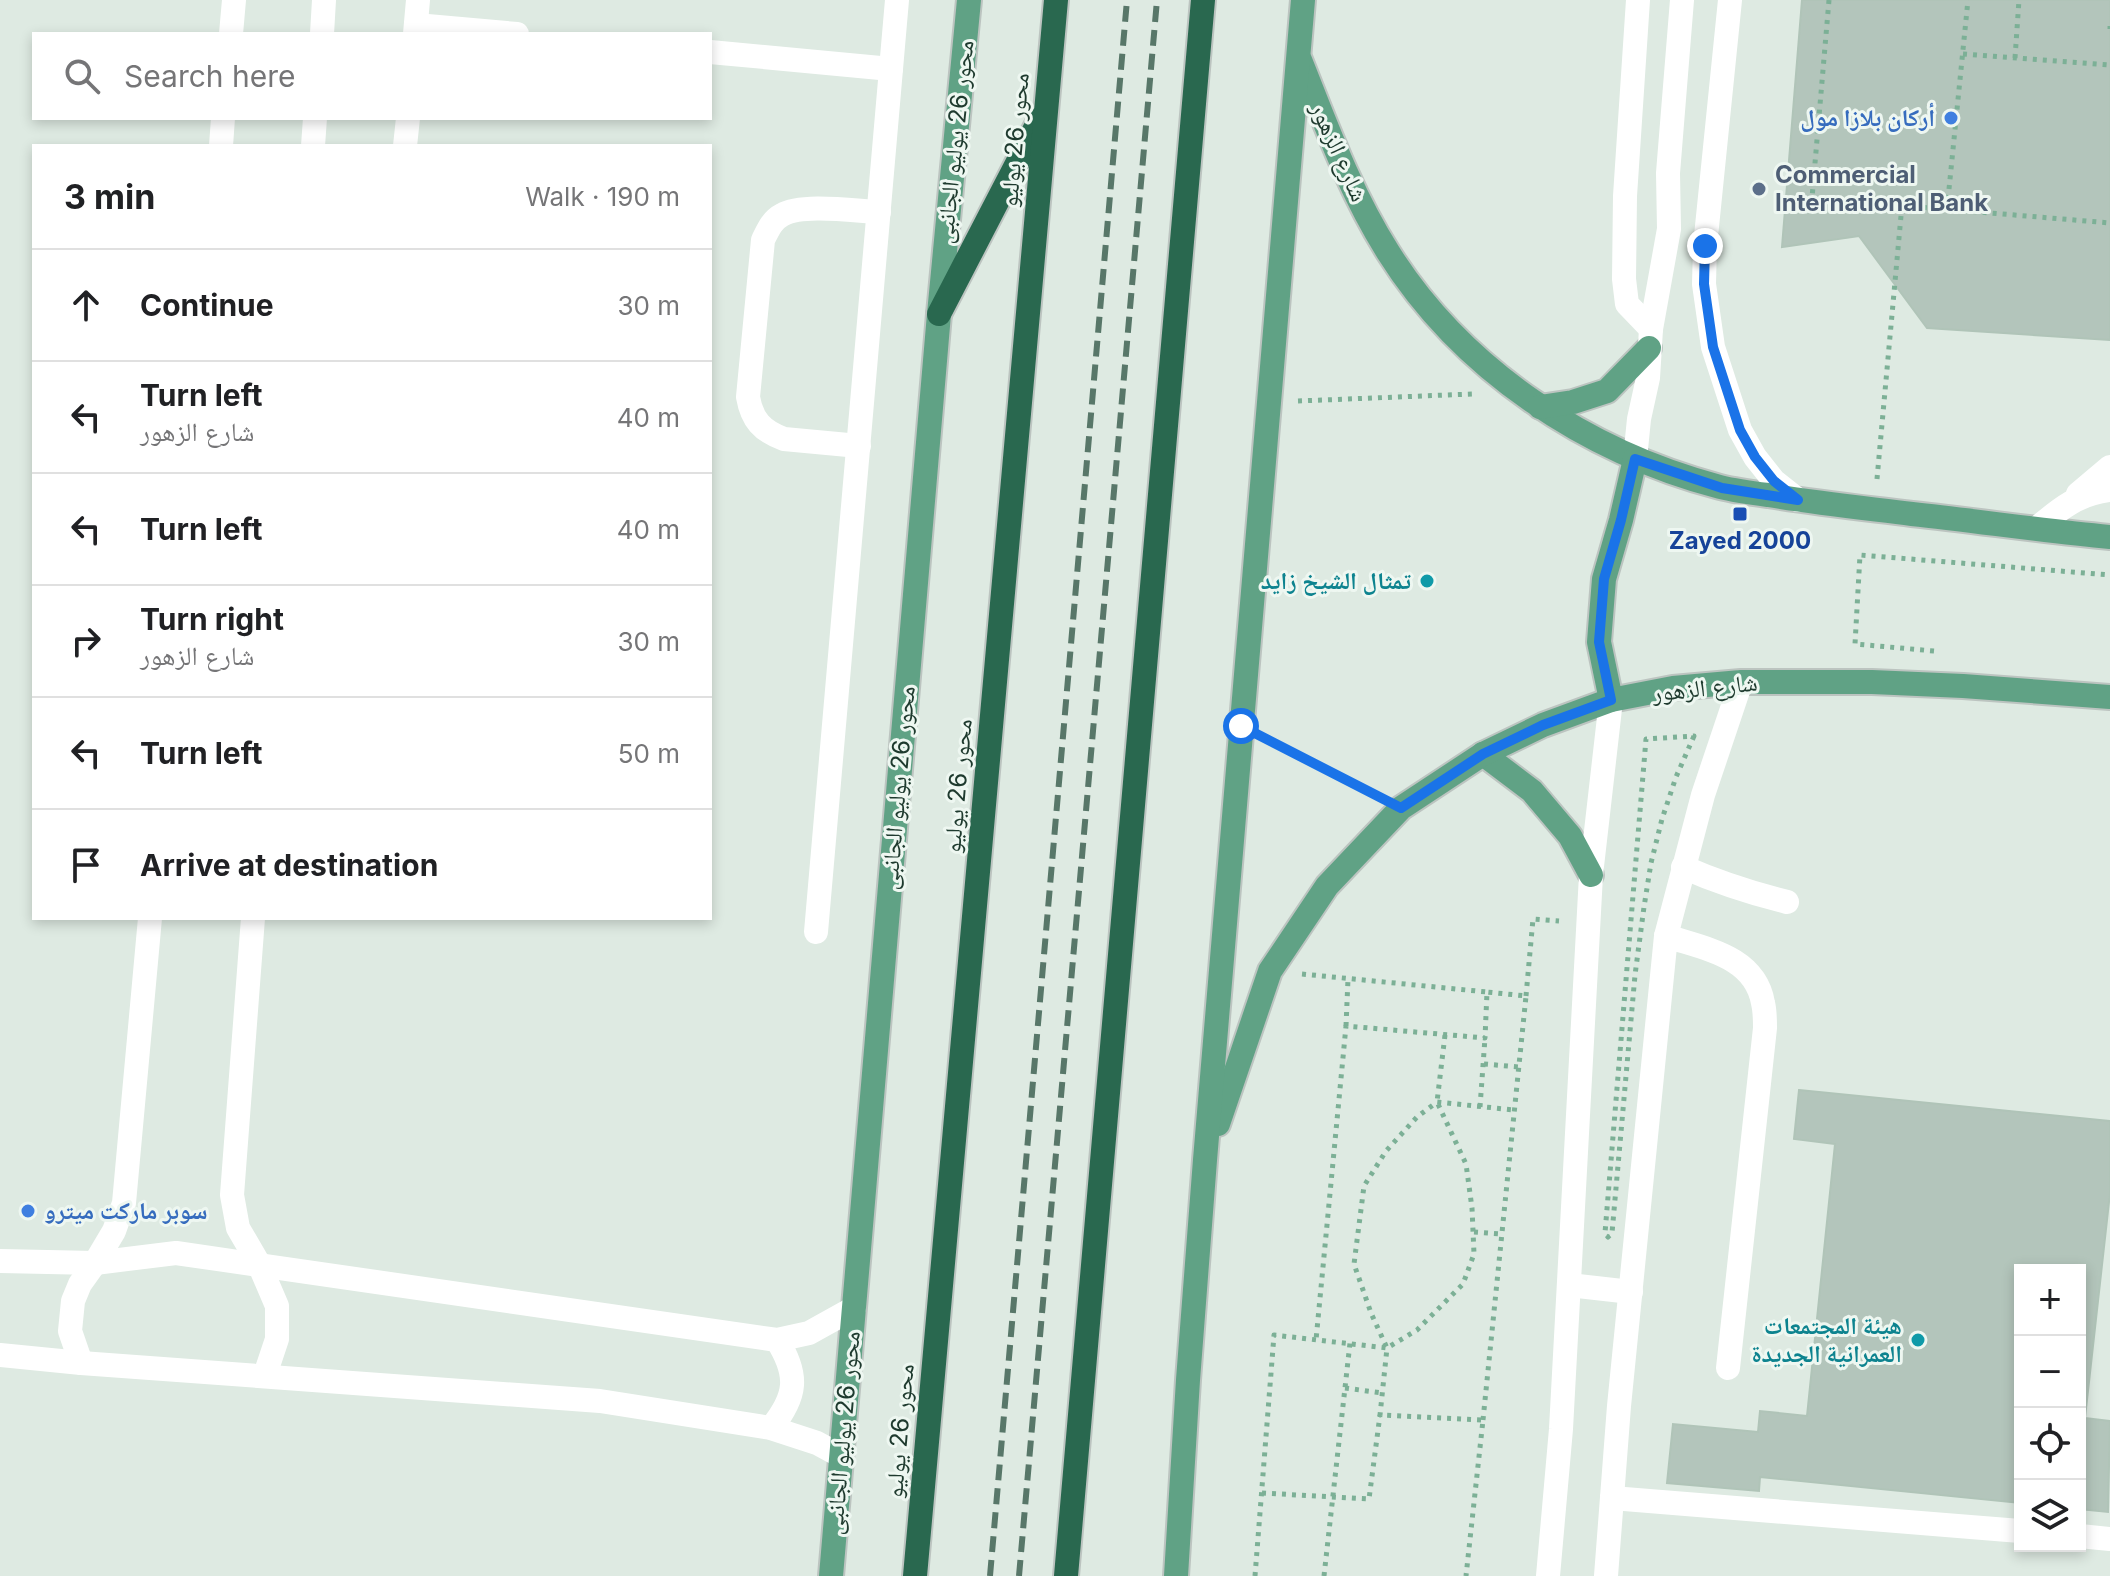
<!DOCTYPE html>
<meta charset="utf-8">
<style>
:root{--surface:#fff;--page:#f6f6f6;--text:#202124;--muted:#757577;--line:#e0e0e0}
body{margin:0;font-family:Inter,"Noto Naskh Arabic",sans-serif;background:var(--page);color:var(--text)}
.controls{position:absolute;right:24px;bottom:24px;display:grid;overflow:hidden;border-radius:0px;box-shadow:0 4px 12px #0003}
.controls button{width:72px;height:72px;display:grid;place-items:center;padding:0;border:0;border-bottom:2px solid var(--line);background:var(--surface);color:var(--text);font:40px sans-serif}
.stop{position:absolute;width:24px;height:24px;margin:-18px;border:6px solid #1a73e8;border-radius:50%;background:#fff}
.stop.end{background:#1a73e8;border-color:#fff;box-shadow:0 2px 8px #0008}
.list{margin:0;padding:0;list-style:none}
h2{display:flex;justify-content:space-between;align-items:center;height:104px;margin:0;padding:0 32px;font-size:34px}
h2 small{font-size:26px;font-weight:400;color:var(--muted)}
.list li{display:grid;grid-template-columns:52px 1fr auto;gap:24px;align-items:center;box-sizing:border-box;height:112px;padding:0 32px;border-top:2px solid var(--line)}
.list b{display:block;font-size:30px;white-space:nowrap}
.list p{margin:0;font-size:26px;white-space:nowrap;color:var(--muted)}
.list em{font-size:26px;font-style:normal;color:var(--muted)}
.icon{flex:none;width:44px;height:44px;fill:none;stroke:currentColor;stroke-width:2;stroke-linecap:round;stroke-linejoin:round}
.map{position:relative;flex:none;width:2110px;height:1576px;overflow:hidden}
.search{position:absolute;background:var(--surface);box-shadow:0 4px 12px #0003;left:32px;top:32px;width:680px;height:88px;display:flex;align-items:center;gap:20px;box-sizing:border-box;padding:0 28px;border-radius:0px;color:var(--muted);font-size:30px}
.panel{position:absolute;background:var(--surface);box-shadow:0 4px 12px #0003;left:32px;top:144px;width:680px;height:776px;border-radius:0px}
.map>svg:first-child{display:block}
</style>
<div class="map">
<svg width="2110" height="1576" viewBox="0 0 2110 1576">
<rect width="100%" height="100%" fill="#deeae2"/>
<g fill="#b3c5bb" stroke="#b0c4b8" stroke-width="2">
<path d="M1802,0H2110V340L1927,328L1859,236L1782,247Z"/>
<path d="M1799,1090L2110,1121V1193L2085,1418L2110,1421L2108,1512L2080,1509V1270H2020V1503L1760,1477L1759,1491L1667,1483L1673,1424L1758,1432L1760,1411L1807,1416L1835,1144L1794,1139Z"/>
</g>
<g fill="none" stroke-linecap="round" stroke-linejoin="round">
<defs>
<g id="major">
<path d="M1300,60C1326,125 1350,192 1388,252C1462,370 1587,452 1720,487C1736,491 1752,493 1768,495C1816,503 1864,508 1912,514C1978,521 2044,531 2110,537"/>
<path d="M1540,407L1573,402L1607,391L1649,348"/>
<path d="M1611,700L1599,642L1604,579L1621,520L1635,459"/>
<path d="M1483,754L1532,791L1570,836L1591,875"/>
<path d="M1218,1124L1270,971L1327,886L1401,808L1483,754L1543,725L1611,700L1673,688L1741,682H1872L1963,686L2110,697"/>
<path d="M831,1576L939,314L969,0"/>
<path d="M1176,1576L1188,1380L1205,1160L1303,0"/>
</g>
<g id="highway">
<path d="M939,314L1040,119"/>
<path d="M915,1576L1056,0"/>
<path d="M1066,1576L1203,0"/>
</g>
</defs>
<use href="#major" stroke="#bcc4c0" stroke-width="28"/>
<use href="#highway" stroke="#bcc4c0" stroke-width="28"/>
<g stroke="#7cb096" stroke-width="5" stroke-dasharray="4 6" stroke-linecap="butt">
<path d="M1829,0L1812,198L2110,223"/>
<path d="M2110,29V26"/>
<path d="M1963,54L2110,65"/>
<path d="M2015,58L2019,0"/>
<path d="M1947,209L1968,0"/>
<path d="M1298,401L1472,394"/>
<path d="M1877,479L1902,205"/>
<path d="M1934,651L1855,644L1860,555L2110,575"/>
<path d="M1694,736L1676,777L1662,819L1651,863L1644,907L1635,975L1612,1233L1608,1237L1605,1233L1646,739Z"/>
<path d="M1270,741L1372,793"/>
<path d="M1302,974L1487,992L1485,1038L1346,1026L1316,1340"/>
<path d="M1526,996L1533,919L1559,921"/>
<path d="M1346,1026L1348,979"/>
<path d="M1445,1035L1437,1102L1466,1164L1472,1208L1474,1254L1463,1284L1417,1330L1387,1348L1371,1313L1354,1264L1364,1186L1386,1151L1417,1117L1437,1102L1514,1110"/>
<path d="M1484,1064L1519,1067"/>
<path d="M1480,1107L1485,1038"/>
<path d="M1474,1232L1501,1234"/>
<path d="M1345,1388L1382,1393"/>
<path d="M1483,1420L1526,996L1487,992"/>
<path d="M1262,1493L1369,1499L1380,1415"/>
<path d="M1255,1576L1274,1335L1387,1348L1380,1415L1483,1420L1466,1576"/>
<path d="M1324,1576L1350,1343"/>
</g>
<g stroke="#fff" stroke-width="24">
<path d="M1638,0L1625,196L1624,279L1627,304L1651,329"/>
<path d="M1730,0L1705,246L1704,284L1713,347L1740,430L1755,457L1774,481L1798,500"/>
<path d="M416,25L517,34"/>
<path d="M231,34L234,0"/>
<path d="M322,34L324,0"/>
<path d="M415,34L418,0"/>
<path d="M710,52L891,69"/>
<path d="M221,146L223,118"/>
<path d="M313,146L315,118"/>
<path d="M405,146L408,118"/>
<path d="M859,446L784,439C762,431 752,420 748,397L763,240C768,230 772,220 782,215C802,203 855,211 879,212"/>
<path d="M1635,459L1639,419L1648,378L1651,329L1669,229L1668,173L1682,0"/>
<path d="M2078,494L2110,467"/>
<path d="M2037,528C2061,508 2078,494 2110,490"/>
<path d="M1683,867C1717,882 1751,893 1787,902"/>
<path d="M253,918L232,1195L238,1228L259,1264L277,1306V1339L265,1375"/>
<path d="M816,932L897,0"/>
<path d="M1666,936C1705,949 1755,956 1763,1003C1765,1011 1765,1020 1765,1028L1728,1368"/>
<path d="M0,1261L95,1263L176,1253L777,1340L809,1333L854,1308"/>
<path d="M1569,1285L1631,1292"/>
<path d="M0,1355L81,1363L600,1401L771,1428L817,1443L841,1456"/>
<path d="M81,1363L70,1331L73,1301L80,1284L95,1263L114,1231L124,1203L150,918"/>
<path d="M771,1428C797,1396 799,1375 777,1340"/>
<path d="M1612,1498L2020,1531"/>
<path d="M2080,1536L2110,1539"/>
<path d="M1548,1576L1561,1429L1591,875L1611,700"/>
<path d="M1606,1576L1619,1406L1666,936L1703,795L1741,682"/>
</g>
<use href="#major" stroke="#60a285" stroke-width="24"/>
<use href="#highway" stroke="#29684f" stroke-width="24"/>
<g stroke="#587769" stroke-width="6" stroke-dasharray="16 8" stroke-linecap="butt">
<path d="M990,1576L1127,0"/>
<path d="M1019,1576L1157,0"/>
</g>
</g>
<g fill="none" stroke-linecap="round" stroke-linejoin="round">
<path stroke="#1a73e8" stroke-width="10" d="M1241,726L1401,808L1483,754L1543,725L1611,700L1599,642L1604,579L1621,520L1635,459L1722,488L1798,500L1774,481L1755,457L1740,430L1713,347L1704,284L1705,246"/>
</g>
<g fill="#3f7fe0" stroke="#eef7f1" stroke-width="3">
<circle cx="1951" cy="118" r="8"/>
<circle cx="28" cy="1211" r="8"/>
</g>
<circle fill="#5c6f8a" stroke="#eef7f1" stroke-width="3" cx="1759" cy="189" r="8"/>
<rect fill="#1a4fb4" stroke="#eef7f1" stroke-width="3" x="1732" y="506" width="16" height="16" rx="4"/>
<g fill="#0f9aa8" stroke="#eef7f1" stroke-width="3">
<circle cx="1427" cy="581" r="8"/>
<circle cx="1918" cy="1340" r="8"/>
</g>
<g text-anchor="middle" stroke-width="6" stroke-linejoin="round" paint-order="stroke">
<g font-size="24" font-weight="bold" fill="#366cbe" stroke="#eef7f1" text-anchor="end">
<text x="1935" y="126">أركان بلازا مول</text>
<text x="44" y="1219" text-anchor="start">سوبر ماركت ميترو</text>
</g>
<g font-size="24" fill="#1e3a2e" stroke="#eef7f1">
<text transform="translate(1015 140) rotate(-85)" y="8">محور 26 يوليو</text>
<text transform="translate(955 142) rotate(-84)" y="8">محور 26 يوليو الجانبى</text>
<text transform="translate(1339 152) rotate(66)" y="8">شارع الزهور</text>
<text transform="translate(1705 688) rotate(-6)" y="8">شارع الزهور</text>
<text transform="translate(958 786) rotate(-85)" y="8">محور 26 يوليو</text>
<text transform="translate(898 788) rotate(-85)" y="8">محور 26 يوليو الجانبى</text>
<text transform="translate(900 1431) rotate(-85)" y="8">محور 26 يوليو</text>
<text transform="translate(843 1433) rotate(-85)" y="8">محور 26 يوليو الجانبى</text>
</g>
<g font-size="24" font-weight="bold" fill="#4e5e75" stroke="#eef7f1" text-anchor="start">
<text x="1775" y="183">Commercial<tspan x="1775" dy="28">International Bank</tspan></text>
</g>
<g font-size="24" font-weight="bold" fill="#164399" stroke="#eef7f1">
<text x="1740" y="549">Zayed 2000</text>
</g>
<g font-size="24" font-weight="bold" fill="#0d838f" stroke="#eef7f1" text-anchor="end">
<text x="1411" y="589">تمثال الشيخ زايد</text>
<text x="1902" y="1334">هيئة المجتمعات<tspan x="1902" dy="28">العمرانية الجديدة</tspan></text>
</g>
</g>
</svg>
<div class="controls">
<button>+</button>
<button>−</button>
<button><svg class="icon" aria-label="locate" viewBox="0 0 24 24"><circle cx="12" cy="12" r="6"/><path d="M12 2v4M12 18v4M2 12h4M18 12h4"/></svg></button>
<button><svg class="icon" aria-label="layers" viewBox="0 0 24 24"><path d="M12 4l9 5-9 5-9-5zM3 14l9 5 9-5"/></svg></button>
</div>
<div class="stop" style="left:1241px;top:726px"></div>
<div class="stop end" style="left:1705px;top:246px"></div>
<div class="search"><svg class="icon" aria-label="search" viewBox="0 0 24 24"><circle cx="10" cy="10" r="6"/><path d="M15 15l6 6"/></svg>Search here</div>
<section class="panel">
<h2>3 min<small>Walk · 190 m</small></h2>
<ul class="list">
<li><svg class="icon" aria-label="ahead" viewBox="0 0 24 24"><path d="M12 20V5M6 11l6-6 6 6"/></svg><div><b>Continue</b></div><em>30 m</em></li>
<li><svg class="icon" aria-label="left" viewBox="0 0 24 24"><path d="M17 20v-9H6M10 6l-5 5 5 5"/></svg><div><b>Turn left</b><p>شارع الزهور</p></div><em>40 m</em></li>
<li><svg class="icon" aria-label="left" viewBox="0 0 24 24"><path d="M17 20v-9H6M10 6l-5 5 5 5"/></svg><div><b>Turn left</b></div><em>40 m</em></li>
<li><svg class="icon" aria-label="right" viewBox="0 0 24 24"><path d="M7 20v-9h11M14 6l5 5-5 5"/></svg><div><b>Turn right</b><p>شارع الزهور</p></div><em>30 m</em></li>
<li><svg class="icon" aria-label="left" viewBox="0 0 24 24"><path d="M17 20v-9H6M10 6l-5 5 5 5"/></svg><div><b>Turn left</b></div><em>50 m</em></li>
<li><svg class="icon" aria-label="arrive" viewBox="0 0 24 24"><path d="M6 21V4h12l-3 4 3 4H6"/></svg><div><b>Arrive at destination</b></div></li>
</ul>
</section>
</div>
